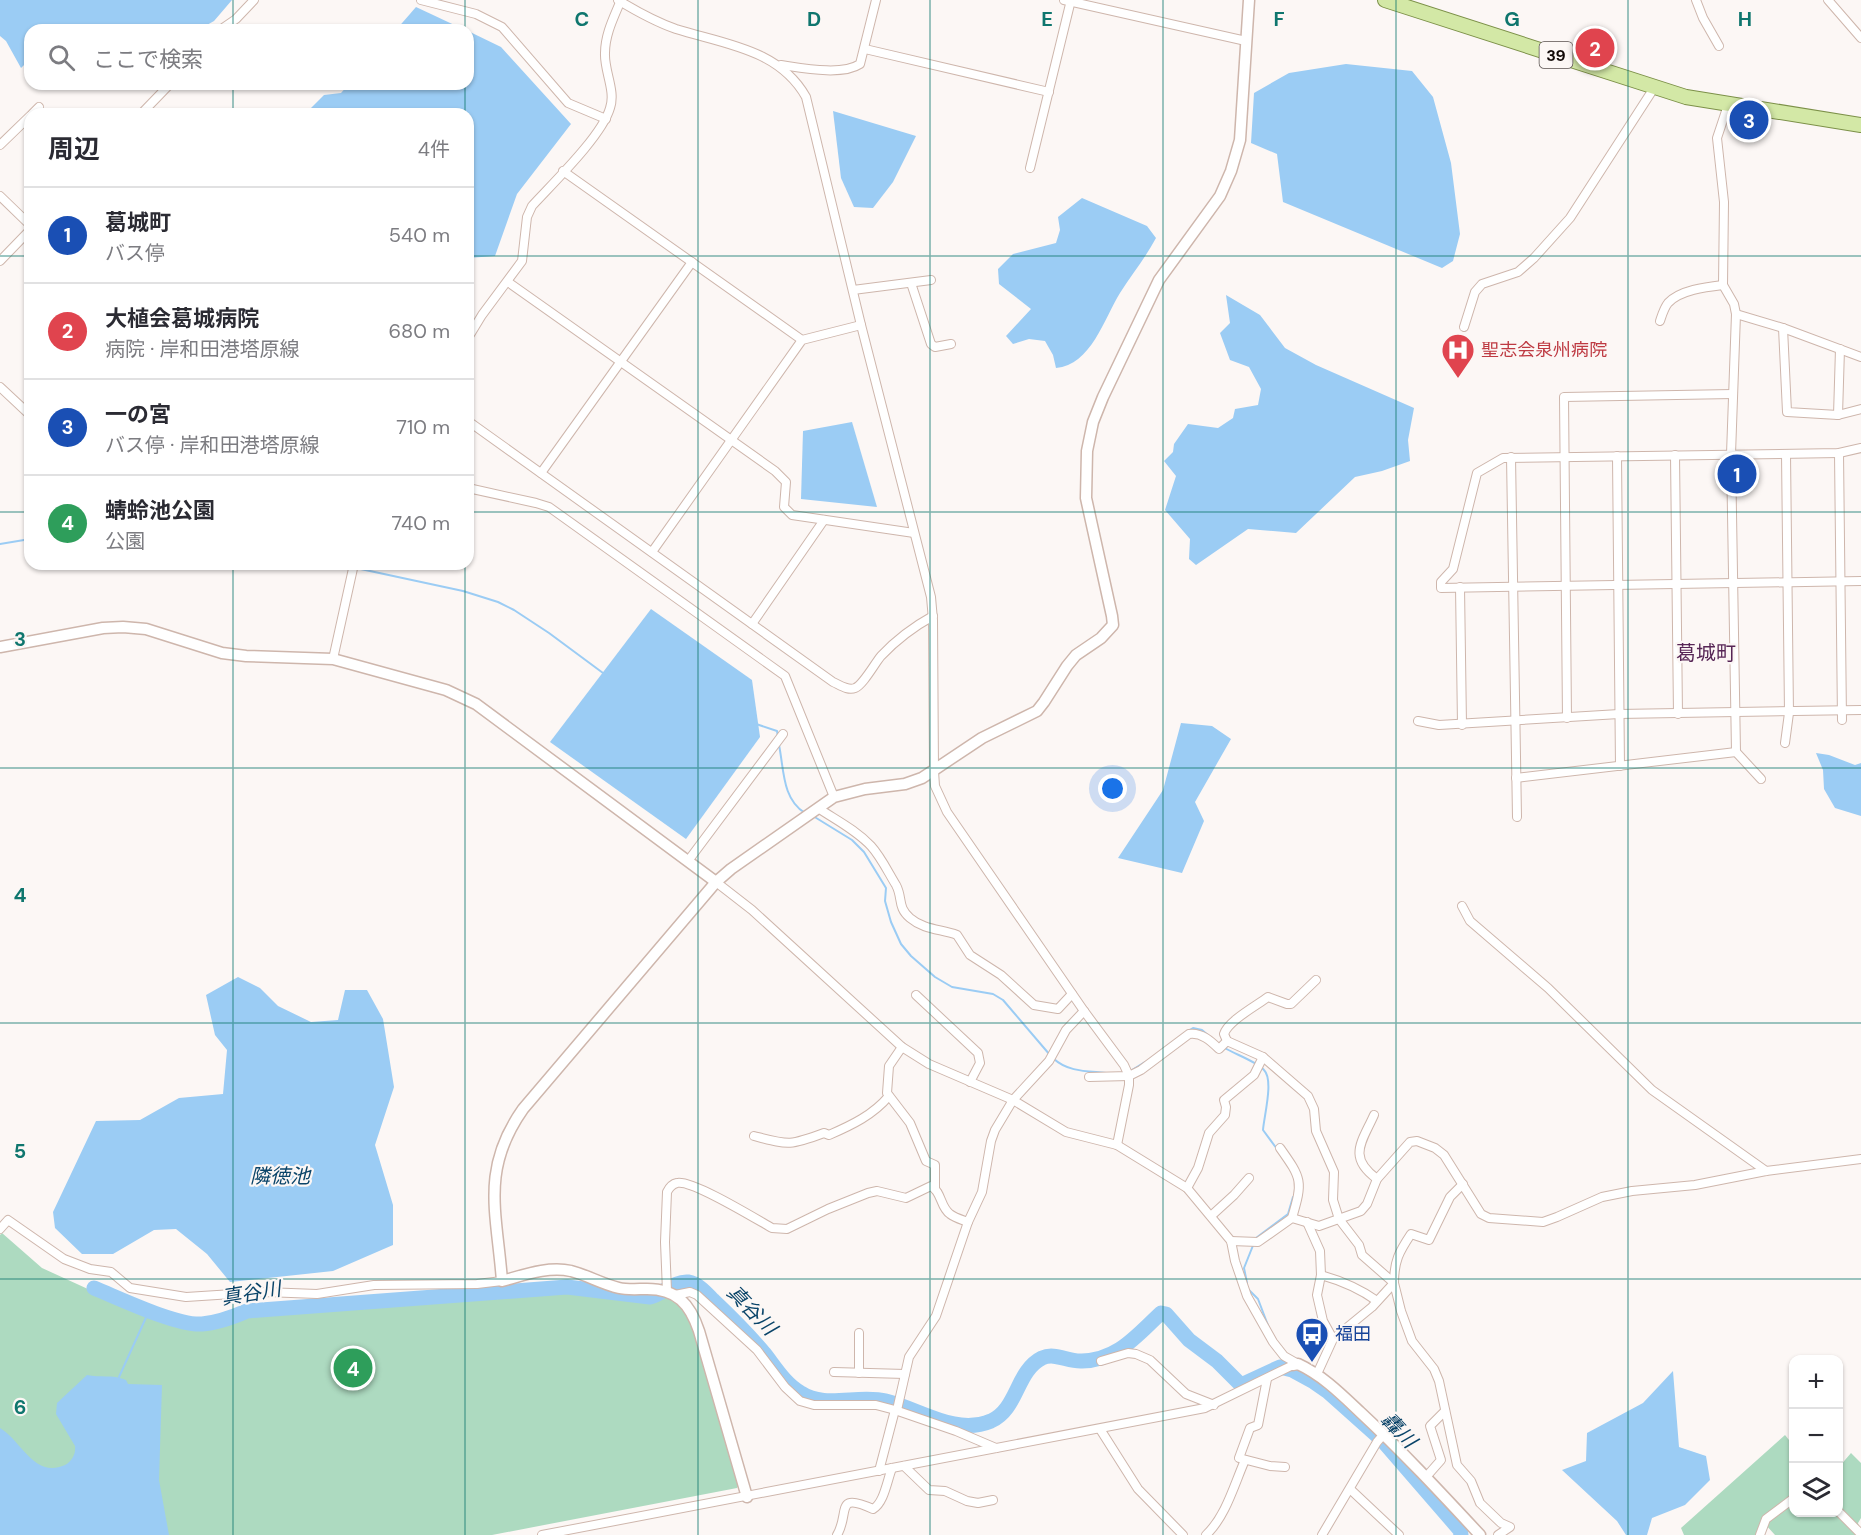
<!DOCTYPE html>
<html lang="ja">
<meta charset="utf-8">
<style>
:root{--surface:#fff;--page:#f7f7f7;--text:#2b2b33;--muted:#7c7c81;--line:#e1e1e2;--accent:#7c3aed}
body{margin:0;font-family:"DM Sans","Noto Sans JP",sans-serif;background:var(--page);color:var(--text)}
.controls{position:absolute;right:18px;bottom:18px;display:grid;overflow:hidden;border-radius:12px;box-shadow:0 2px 4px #0004}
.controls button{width:54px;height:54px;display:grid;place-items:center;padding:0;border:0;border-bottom:2px solid var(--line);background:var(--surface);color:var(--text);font:30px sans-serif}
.you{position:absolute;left:1113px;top:789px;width:21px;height:21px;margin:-15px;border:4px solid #fff;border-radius:50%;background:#1a73e8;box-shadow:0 0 0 9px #1a73e833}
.badge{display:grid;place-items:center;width:39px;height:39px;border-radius:50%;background:var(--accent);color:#fff;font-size:20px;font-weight:700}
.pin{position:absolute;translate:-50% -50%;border:3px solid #fff;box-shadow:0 2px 6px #0006}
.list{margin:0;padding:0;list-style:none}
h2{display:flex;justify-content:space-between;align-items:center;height:78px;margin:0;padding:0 24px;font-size:26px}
h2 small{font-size:20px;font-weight:400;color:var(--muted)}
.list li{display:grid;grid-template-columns:39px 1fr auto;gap:18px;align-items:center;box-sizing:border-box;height:96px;padding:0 24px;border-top:2px solid var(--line)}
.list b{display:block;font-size:22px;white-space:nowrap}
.list p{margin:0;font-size:20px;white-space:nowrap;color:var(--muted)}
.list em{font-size:20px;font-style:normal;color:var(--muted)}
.icon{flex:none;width:33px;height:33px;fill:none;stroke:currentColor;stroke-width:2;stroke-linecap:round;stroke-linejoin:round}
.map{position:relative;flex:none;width:1861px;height:1535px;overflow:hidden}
.search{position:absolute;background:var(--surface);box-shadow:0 2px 4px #0004;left:24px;top:24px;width:450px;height:66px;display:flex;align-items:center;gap:15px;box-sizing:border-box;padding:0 21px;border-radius:18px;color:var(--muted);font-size:22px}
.panel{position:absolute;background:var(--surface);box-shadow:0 2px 4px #0004;left:24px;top:108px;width:450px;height:462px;border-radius:18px}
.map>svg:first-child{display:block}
</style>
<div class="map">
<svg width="1861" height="1535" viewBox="0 0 1861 1535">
<rect width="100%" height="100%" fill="#fcf7f5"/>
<g fill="#addac0">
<path d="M2,1233L42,1268L136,1311L169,1322L183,1326L200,1328L249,1314L567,1290L642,1301H650L664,1296L679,1305L689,1317L740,1483L737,1488L492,1535H0V1235Z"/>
<path d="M1785,1435L1793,1445L1794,1512H1838L1839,1467L1851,1453L1861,1463V1518L1858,1523L1861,1535H1775L1765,1524L1760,1535H1684L1681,1528Z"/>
</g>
<g fill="#9bccf4">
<path d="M0,0H232L214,21L198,30H30V59L21,68L6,41L0,36Z"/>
<path d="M416,7L465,30H396Z"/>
<path d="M468,31L501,47L571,124L517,194L495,256L468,258V114H305L324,95L341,93L349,84H468Z"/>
<path d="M1346,64L1412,71L1433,97L1451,163L1460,234L1453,261L1442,268L1283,202L1277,154L1251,143L1254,93L1289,73Z"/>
<path d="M833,111L916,136L893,182L873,208L854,207L841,178Z"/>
<path d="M1082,198L1147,226L1156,238C1146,257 1132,274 1120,293C1104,319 1091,365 1056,368L1053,355L1045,341L1029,339L1013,344L1006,336L1031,309L999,284L998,269L1013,254L1056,243L1060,230L1058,217Z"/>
<path d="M1226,295L1260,315L1285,348L1316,365L1414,408L1408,440L1410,461L1382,471L1355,477L1296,533L1248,529L1196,565L1189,559L1190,539L1165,510L1176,476L1164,461L1173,452L1174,444L1188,424L1218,428L1233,418L1235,409L1258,405L1261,389L1249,367L1230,360L1220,333L1230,323Z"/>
<path d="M852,422L877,507L801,499L803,431Z"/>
<path d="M651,609L752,680L760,737L686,839L550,742Z"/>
<path d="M1181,723L1212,726L1231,739L1195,802L1204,821L1182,873L1118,858L1163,790Z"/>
<path d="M1816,753L1829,755L1855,765L1861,763V816L1835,808L1824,789L1823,770Z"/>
<path d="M238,977L260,988L278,1006L311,1022L338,1020L345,990H367L383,1019L394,1087L375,1145L393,1205V1245L333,1271L230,1282L207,1254L176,1229L154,1230L113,1254H82L55,1228L53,1212L96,1121L140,1120L179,1098L223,1094L227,1050L215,1035L206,995Z"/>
<path d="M1673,1371L1679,1447L1706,1456L1710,1480L1685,1505L1652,1518L1647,1535H1626L1617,1521L1562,1470L1586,1461L1587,1433L1643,1403Z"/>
<path d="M87,1375C100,1378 112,1374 126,1380L128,1384L162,1385L159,1480L169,1535H0V1428C21,1440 34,1479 65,1465C72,1461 76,1454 75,1446L56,1414L57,1403Z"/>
</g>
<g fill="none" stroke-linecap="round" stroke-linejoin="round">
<g stroke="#9bccf4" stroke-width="2">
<path d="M0,544L30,539"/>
<path d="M336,564L350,567"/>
<path d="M356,568L463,591L498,602L514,610L549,633L603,673"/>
<path d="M756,724L777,731L778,737"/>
<path d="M779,745C784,769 782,799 805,813"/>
<path d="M813,816L852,840L864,852L886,888L885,901L891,922L901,944L911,956L935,977L952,987L993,994L1003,1000L1050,1055"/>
<path d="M1188,1031L1193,1028L1202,1030L1209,1036"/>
<path d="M1223,1047C1234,1054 1256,1061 1264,1070C1274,1080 1264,1116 1263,1130L1277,1149"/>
<path d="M1054,1059C1068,1072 1088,1071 1106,1073"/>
<path d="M1132,1070L1145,1062"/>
<path d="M1256,1238L1288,1214L1293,1197"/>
<path d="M1247,1283L1244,1268L1254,1243"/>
<path d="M1248,1289L1258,1299L1269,1328"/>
<path d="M119,1377L149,1311"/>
</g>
<path stroke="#9bccf4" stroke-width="15" d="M94,1288C119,1298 177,1326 202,1324C217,1323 233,1317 247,1311L567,1287L650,1297C663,1294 674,1281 688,1282C699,1284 706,1293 713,1300C731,1317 748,1334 764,1353C775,1367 785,1384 801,1393C824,1409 859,1394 886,1401C920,1409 955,1436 991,1421C1018,1409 1016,1371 1042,1358C1055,1352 1068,1362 1082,1361C1118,1360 1136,1336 1161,1313L1166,1314L1189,1340L1217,1361L1241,1385L1280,1367L1292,1370L1314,1382L1327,1391L1383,1441L1460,1530L1461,1535"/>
<defs>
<g id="minor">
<path d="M421,0L476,14L502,27L568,103L606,119"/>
<path d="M618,0C636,11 656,22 676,29C724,44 779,49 806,97L861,325L931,597L933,620L934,771L935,786L947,812L1084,1011L1124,1065L1129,1076V1085L1117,1145"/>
<path d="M1064,0L1246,41"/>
<path d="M1696,0L1703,18L1719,46"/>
<path d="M1828,0L1861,38"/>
<path d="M220,30L236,19L254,0"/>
<path d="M865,49L1049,92"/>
<path d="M781,65C802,68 842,76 860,64L876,0"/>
<path d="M1728,105L1717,138L1724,202L1723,285L1734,304L1736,314L1731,454L1736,752L1761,779"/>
<path d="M32,114L39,107"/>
<path d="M141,114L170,84"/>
<path d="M0,145L30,116"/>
<path d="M1030,168L1071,0"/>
<path d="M563,171L802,340"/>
<path d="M0,196L30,225"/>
<path d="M0,261L30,230"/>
<path d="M508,282L775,471L786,482L784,507L792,515L914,533"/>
<path d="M911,283L931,344L935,347L951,344"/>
<path d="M853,290L931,280"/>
<path d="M1736,314L1783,328L1861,357"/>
<path d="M1660,321C1662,315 1664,308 1668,303C1680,290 1706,287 1723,285"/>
<path d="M1464,327L1475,292L1482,284L1518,272L1534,258L1570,218L1654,88"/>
<path d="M1783,328L1787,412L1838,415L1861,409"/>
<path d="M468,338L482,315L522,261L527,217L532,206C553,183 602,136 610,108C616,91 604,71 605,53C605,34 614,17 621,0"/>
<path d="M0,387L30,415"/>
<path d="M1838,415L1840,349"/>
<path d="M468,421L833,682C840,685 848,691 855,688C863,685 875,663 881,656C897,639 913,627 933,616"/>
<path d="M1861,448L1839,453L1503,458L1477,473L1453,569L1441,582V588L1861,581"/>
<path d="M1839,453L1842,720"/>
<path d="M1675,455L1678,714"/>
<path d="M1617,456L1620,766"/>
<path d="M1511,457L1517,817"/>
<path d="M541,473L692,262"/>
<path d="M468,488L536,503L549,507L785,676L834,797"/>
<path d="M652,552L802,340L861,325"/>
<path d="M1460,587L1462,725"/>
<path d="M752,624L824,520"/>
<path d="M333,659L354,564"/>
<path d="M1567,718L1564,397L1733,394"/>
<path d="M1418,721L1439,725L1619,714L1861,710"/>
<path d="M1785,743L1789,713L1786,454"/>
<path d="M1516,778L1736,752"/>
<path d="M818,808C836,820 856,830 871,846C881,857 888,872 896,885C903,898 897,907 910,918C924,930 941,929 957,935L970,955L1001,975L1034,1005L1058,1009L1072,994"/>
<path d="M688,861L783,734"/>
<path d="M716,882L752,910L902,1047L929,1064L1013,1100L1066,1132L1117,1145L1187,1188L1231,1241L1235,1261L1247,1296L1273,1342L1284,1356L1298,1364"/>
<path d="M1462,906L1470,921L1548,988L1652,1090L1766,1171"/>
<path d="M916,995L978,1053L980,1063L970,1082"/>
<path d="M1227,1041L1263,1057L1308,1096L1314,1109L1316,1131L1334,1172L1333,1200L1339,1219L1359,1245L1362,1255L1394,1283L1401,1311L1412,1341L1434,1369L1439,1381L1457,1465L1471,1481L1480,1503L1501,1523L1510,1527L1498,1535"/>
<path d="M902,1047L889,1066L887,1093L910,1123L926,1161L935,1165V1189"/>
<path d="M1089,1077L1129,1076L1141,1070L1189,1034C1201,1032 1211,1041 1219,1049L1227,1041L1224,1034C1228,1021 1256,1006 1268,997L1287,1004H1291L1316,980"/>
<path d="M1374,1115C1362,1142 1347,1157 1377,1179"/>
<path d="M754,1136C789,1145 789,1146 824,1133L829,1135C852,1125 873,1115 889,1096"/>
<path d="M1280,1148C1302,1179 1303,1181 1292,1218"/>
<path d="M1187,1188L1198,1168L1209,1133L1225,1115L1226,1107L1224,1100L1254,1075L1263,1057"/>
<path d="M1211,1216L1234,1195L1249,1178"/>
<path d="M1307,1222L1320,1251L1321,1275L1317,1295L1323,1321L1333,1339"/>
<path d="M0,1229L8,1220L64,1259L90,1269L111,1272L130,1288L186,1297L265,1292L317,1294L374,1285L477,1284L502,1281"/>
<path d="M1231,1241L1258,1242L1292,1218L1319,1226L1361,1211L1367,1204L1377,1179L1410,1142L1417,1141L1435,1148L1444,1155L1481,1214L1489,1218L1543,1222L1557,1217L1602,1197L1632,1191L1695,1185L1766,1171L1861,1159"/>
<path d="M1321,1275C1342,1281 1359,1288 1377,1301"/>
<path d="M667,1291L665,1242L667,1192C669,1188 672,1184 677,1183C691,1179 756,1219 772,1228L787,1229L828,1209L868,1193L877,1191L906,1198L931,1186C942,1192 940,1207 950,1214C955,1218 963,1220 968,1222"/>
<path d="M675,1295L690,1292L697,1295L757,1350L785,1387L800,1401L814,1405H876L895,1410L956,1431L996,1448"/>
<path d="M1101,1361L1128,1353L1136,1354L1150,1360L1186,1394L1214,1405"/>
<path d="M834,1372L905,1374"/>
<path d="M859,1373V1333"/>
<path d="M1317,1374L1333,1339L1372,1307L1394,1283C1394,1261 1399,1252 1411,1234L1429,1240L1450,1197L1463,1184"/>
<path d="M1267,1379L1258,1425L1250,1428L1239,1458L1270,1466L1285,1467"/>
<path d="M897,1410L909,1357L936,1316L968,1222L982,1192L991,1141L995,1130L1013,1100L1049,1061L1066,1030L1084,1011"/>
<path d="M1100,1429L1138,1489L1183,1535"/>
<path d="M904,1466L929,1490L945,1491L967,1501L978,1503L993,1500"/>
<path d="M879,1471L895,1410"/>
<path d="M1426,1477L1441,1460L1430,1426L1445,1411"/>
<path d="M1350,1489L1399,1535"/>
<path d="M1838,1511L1861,1534"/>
<path d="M542,1535L1205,1408L1293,1365"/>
<path d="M837,1535C850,1514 834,1491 873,1509C884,1503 887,1481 892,1468"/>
<path d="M1206,1535C1226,1516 1234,1485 1245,1460"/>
<path d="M1322,1535L1377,1442L1384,1434"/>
<path d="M1760,1535L1766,1519L1794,1498"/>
</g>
<g id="tertiary">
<path d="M0,647L103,628L123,627L146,629L222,653L246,656L333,659L446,690L476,704L716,882"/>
<path d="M1293,1365L1298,1364C1322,1375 1341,1394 1360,1412C1402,1451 1441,1493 1480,1535"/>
<path d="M747,1497L699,1331C690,1304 677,1289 647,1289C638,1289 627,1290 619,1288C602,1284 587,1275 571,1271C548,1266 524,1275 502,1281C497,1213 480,1170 523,1109L716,882L731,869L834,797L865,789L905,784L922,778L982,738L1037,711L1044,702L1067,666L1076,655L1101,638L1113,625L1112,616L1086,498L1087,451L1093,422L1103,397L1159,280L1220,196L1231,171L1240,140L1249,0"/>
</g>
<path id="primary" d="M1385,0L1686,97L1861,125"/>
</defs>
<use href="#minor" stroke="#ceb6ac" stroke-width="10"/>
<use href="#tertiary" stroke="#ceb6ac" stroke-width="13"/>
<use href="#primary" stroke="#7c9048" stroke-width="16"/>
<use href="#minor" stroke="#fff" stroke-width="8"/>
<use href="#tertiary" stroke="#fff" stroke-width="10"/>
<use href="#primary" stroke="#d3e8a6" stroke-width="14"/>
</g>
<path fill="none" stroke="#0f766e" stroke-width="1.5" stroke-opacity="0.55" d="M233,0V30M465,0V30M698,0V1535M930,0V1535M1163,0V1535M1396,0V1535M1628,0V1535M233,84V114M465,84V114M0,256H30M468,256H1861M0,512H30M468,512H1861M233,564V1535M465,564V1535M0,768H1861M0,1023H1861M0,1279H1861"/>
<defs>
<symbol id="hospital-pin" viewBox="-11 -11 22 30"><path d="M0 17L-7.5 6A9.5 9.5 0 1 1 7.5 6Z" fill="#e0444e" stroke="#fcf7f5"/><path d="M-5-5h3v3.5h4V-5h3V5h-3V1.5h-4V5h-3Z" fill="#fff"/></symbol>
<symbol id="bus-pin" viewBox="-11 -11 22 30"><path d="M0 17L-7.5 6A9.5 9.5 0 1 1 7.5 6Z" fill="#1a4fb4" stroke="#fcf7f5"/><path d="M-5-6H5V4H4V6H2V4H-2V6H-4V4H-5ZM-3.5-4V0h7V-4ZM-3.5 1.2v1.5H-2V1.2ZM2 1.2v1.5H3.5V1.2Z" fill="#fff"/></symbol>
</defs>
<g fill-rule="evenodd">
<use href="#hospital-pin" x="1439" y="331" width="38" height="52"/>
<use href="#bus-pin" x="1293" y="1315" width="38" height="52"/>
</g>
<g text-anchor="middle" stroke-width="4.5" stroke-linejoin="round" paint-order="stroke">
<rect fill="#fcf7f5" stroke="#58504e" stroke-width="1.5" x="1539.5" y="42" width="33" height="26" rx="4.5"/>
<g font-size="16" font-weight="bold" fill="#110907">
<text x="1556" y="61">39</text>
</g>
<g font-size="18" fill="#be3a42" stroke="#fcf7f5" text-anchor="start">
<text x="1481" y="356">聖志会泉州病院</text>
</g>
<g font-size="18" fill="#164399" stroke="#fcf7f5" text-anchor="start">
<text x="1335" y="1340">福田</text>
</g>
<g font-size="20" fill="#572656" stroke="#fcf7f5">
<text x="1706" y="660">葛城町</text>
</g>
<g font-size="20" font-style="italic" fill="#0a4469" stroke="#fcf7f5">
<text x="280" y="1183">隣徳池</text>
<text transform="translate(251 1293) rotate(-9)" y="7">真谷川</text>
<text transform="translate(752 1310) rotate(46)" y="7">真谷川</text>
<text transform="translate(1399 1430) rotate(46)" y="7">轟川</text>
</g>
</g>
<g font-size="20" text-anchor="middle" font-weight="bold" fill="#0f766e" stroke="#fcf7f5" stroke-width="4.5" stroke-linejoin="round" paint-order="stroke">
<text x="582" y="26">C</text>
<text x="814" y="26">D</text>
<text x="1047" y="26">E</text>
<text x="1279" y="26">F</text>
<text x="1512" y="26">G</text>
<text x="1745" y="26">H</text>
<text x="20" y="646">3</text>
<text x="20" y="902">4</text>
<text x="20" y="1158">5</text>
<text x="20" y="1414">6</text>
</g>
</svg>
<div class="controls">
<button>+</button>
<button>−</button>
<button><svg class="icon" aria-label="layers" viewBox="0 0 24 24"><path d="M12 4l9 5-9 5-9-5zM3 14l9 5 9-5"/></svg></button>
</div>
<div class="you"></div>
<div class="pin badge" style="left:1737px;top:474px;background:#1a4fb4">1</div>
<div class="pin badge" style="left:1595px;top:48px;background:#e0444e">2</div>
<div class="pin badge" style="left:1749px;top:120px;background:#1a4fb4">3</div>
<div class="pin badge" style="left:353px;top:1368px;background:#2e9e5b">4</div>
<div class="search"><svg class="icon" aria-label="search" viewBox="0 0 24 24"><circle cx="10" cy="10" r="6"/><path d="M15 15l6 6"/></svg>ここで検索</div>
<section class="panel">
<h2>周辺<small>4件</small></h2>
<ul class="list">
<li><span class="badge" style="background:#1a4fb4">1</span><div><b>葛城町</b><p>バス停</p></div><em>540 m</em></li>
<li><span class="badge" style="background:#e0444e">2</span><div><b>大植会葛城病院</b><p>病院 · 岸和田港塔原線</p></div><em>680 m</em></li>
<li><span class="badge" style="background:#1a4fb4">3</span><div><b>一の宮</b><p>バス停 · 岸和田港塔原線</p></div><em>710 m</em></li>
<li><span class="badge" style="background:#2e9e5b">4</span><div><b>蜻蛉池公園</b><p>公園</p></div><em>740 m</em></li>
</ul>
</section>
</div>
